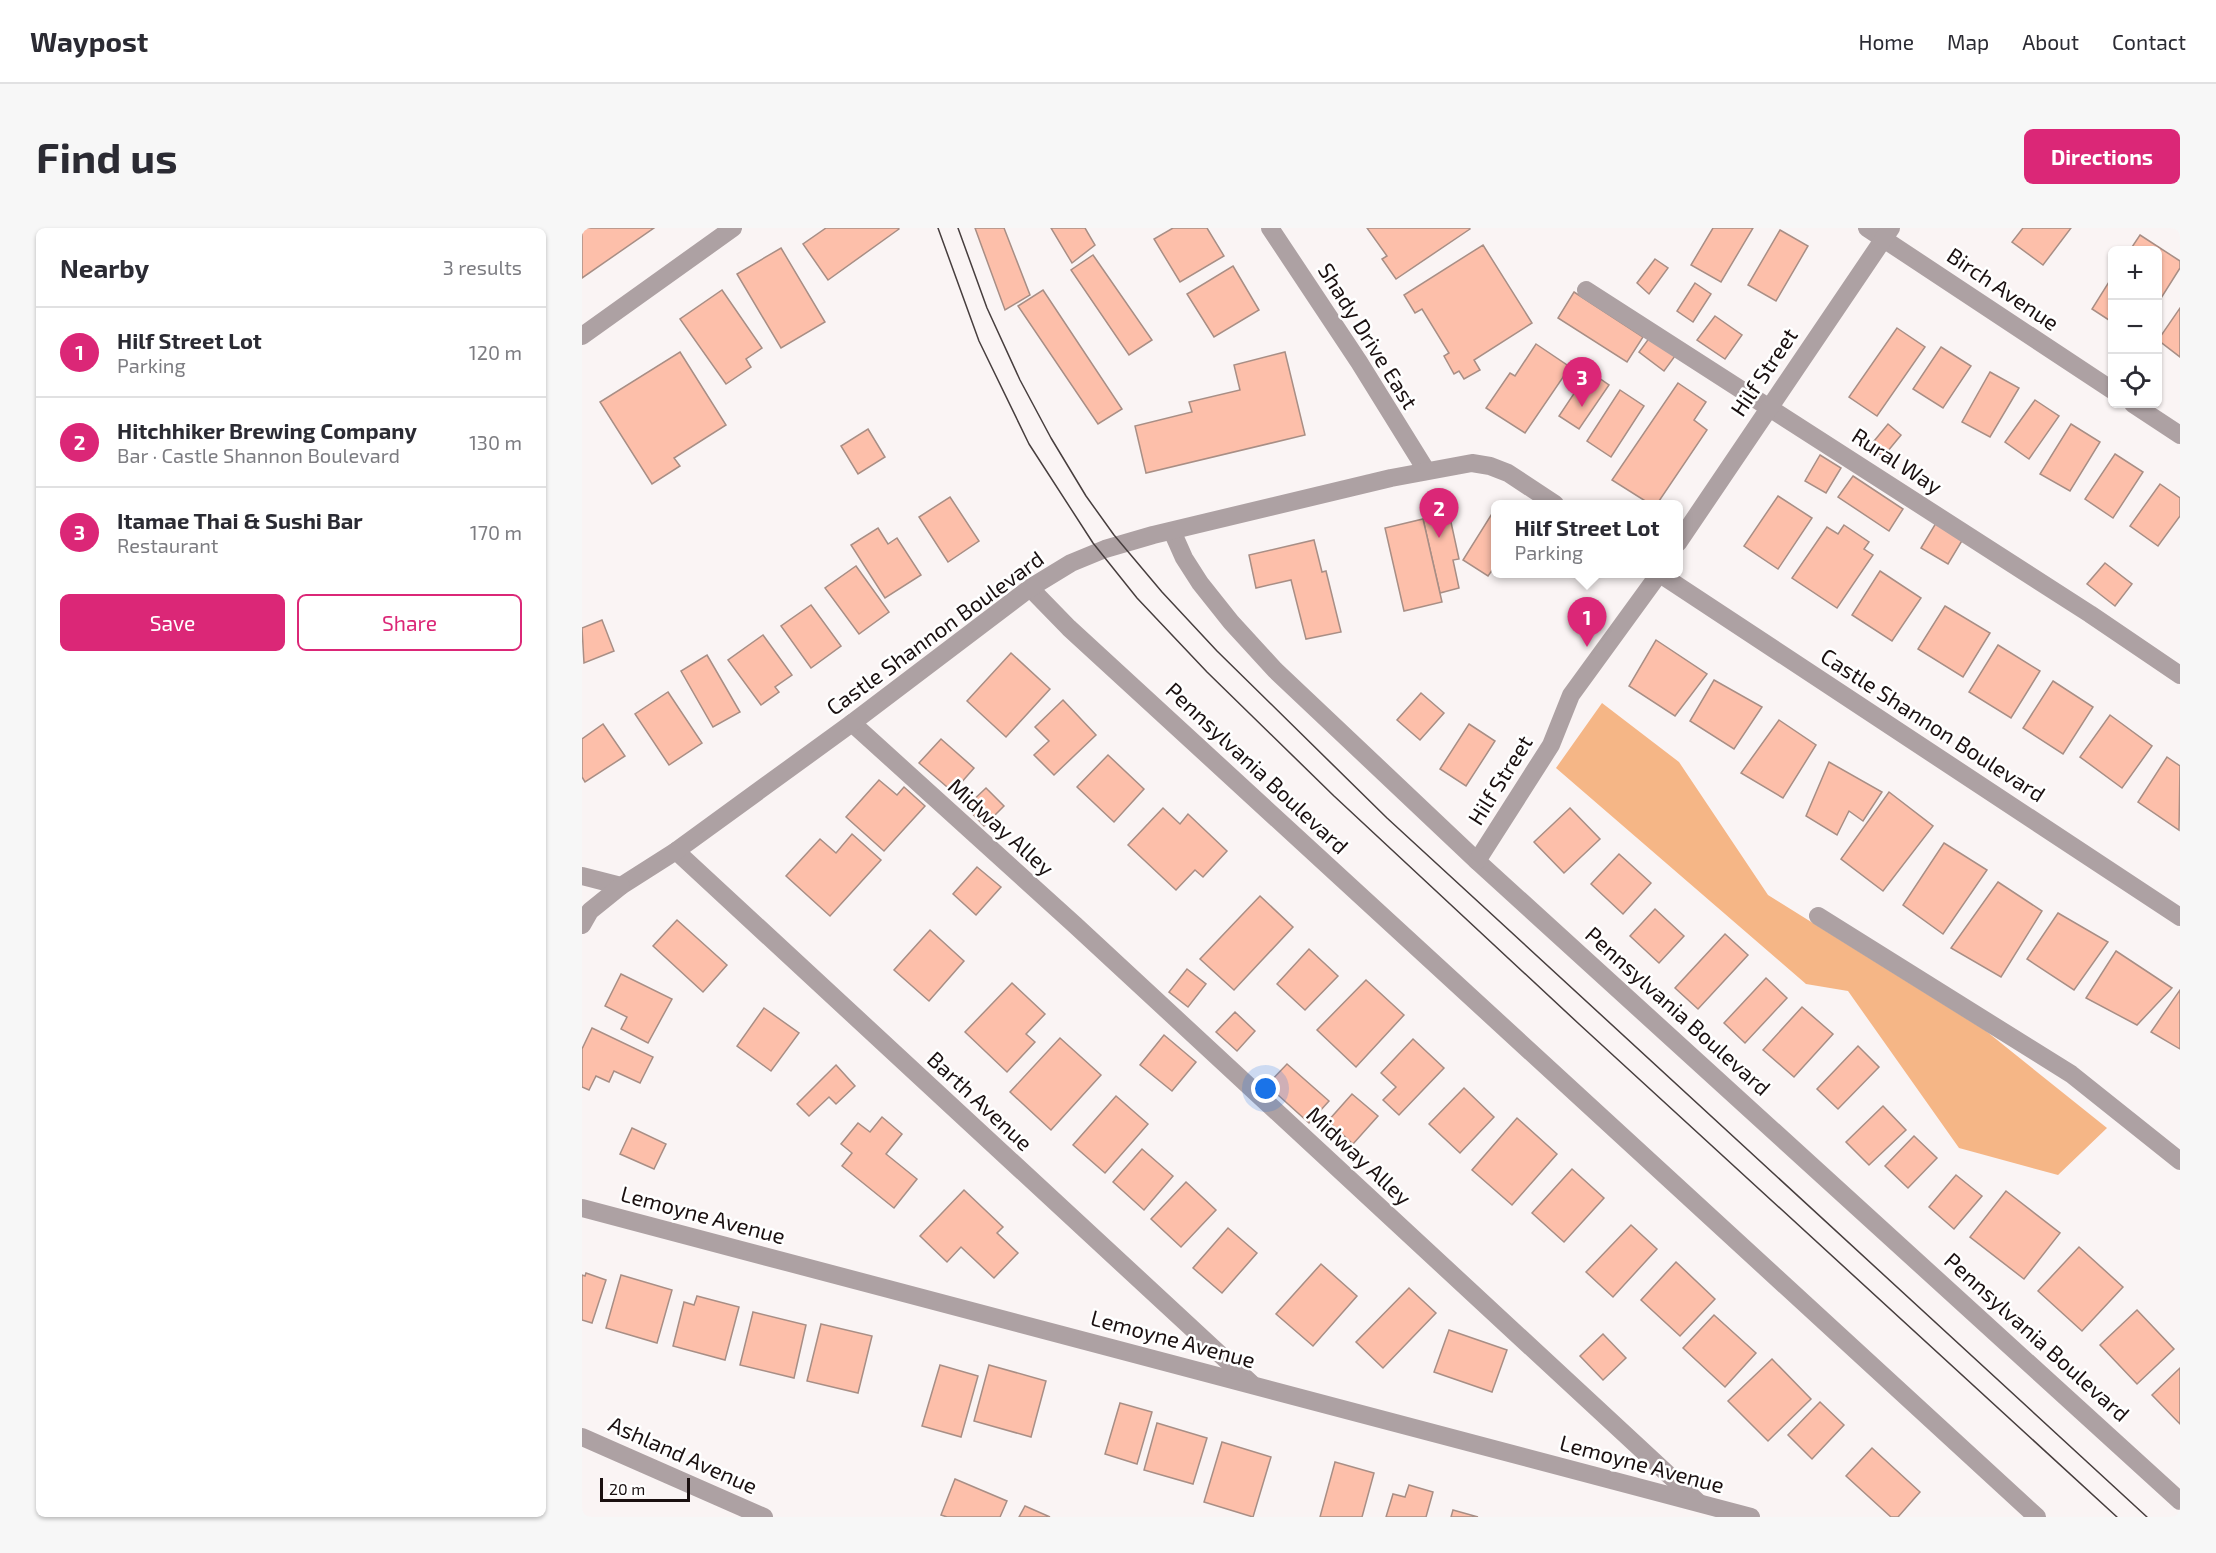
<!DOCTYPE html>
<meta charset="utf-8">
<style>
:root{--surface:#fff;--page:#f7f7f7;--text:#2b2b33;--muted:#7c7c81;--line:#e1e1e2;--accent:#db2777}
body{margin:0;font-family:"Exo 2",sans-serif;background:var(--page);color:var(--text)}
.controls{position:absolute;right:18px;top:18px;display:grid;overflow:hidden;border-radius:9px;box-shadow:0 2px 4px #0004}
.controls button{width:54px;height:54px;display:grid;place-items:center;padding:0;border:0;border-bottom:2px solid var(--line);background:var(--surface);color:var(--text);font:30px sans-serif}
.scale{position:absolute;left:18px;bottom:15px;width:90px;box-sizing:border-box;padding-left:6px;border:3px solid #1a1010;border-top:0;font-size:16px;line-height:21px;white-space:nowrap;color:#1a1010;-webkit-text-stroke:4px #fff;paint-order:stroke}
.you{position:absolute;left:684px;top:861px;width:21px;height:21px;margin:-15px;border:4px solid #fff;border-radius:50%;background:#1a73e8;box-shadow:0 0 0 9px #1a73e833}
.badge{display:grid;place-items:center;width:39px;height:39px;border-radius:50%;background:var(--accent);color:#fff;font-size:20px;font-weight:700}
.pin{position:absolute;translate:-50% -50px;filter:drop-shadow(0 2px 3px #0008)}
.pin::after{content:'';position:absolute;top:32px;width:21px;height:18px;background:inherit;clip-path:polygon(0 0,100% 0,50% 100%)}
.popup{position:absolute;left:909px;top:272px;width:192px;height:78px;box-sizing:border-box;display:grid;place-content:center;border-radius:9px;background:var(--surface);filter:drop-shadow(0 2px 4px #0005);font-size:20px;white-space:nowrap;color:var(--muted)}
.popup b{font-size:22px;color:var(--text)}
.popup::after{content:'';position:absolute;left:50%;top:100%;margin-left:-12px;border:12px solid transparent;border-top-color:var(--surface)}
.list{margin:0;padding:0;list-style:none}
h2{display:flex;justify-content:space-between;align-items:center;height:78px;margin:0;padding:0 24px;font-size:26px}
h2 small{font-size:20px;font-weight:400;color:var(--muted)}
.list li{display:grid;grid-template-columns:39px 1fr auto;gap:18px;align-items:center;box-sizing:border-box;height:90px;padding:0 24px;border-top:2px solid var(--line)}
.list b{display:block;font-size:22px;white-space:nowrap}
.list p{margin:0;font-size:20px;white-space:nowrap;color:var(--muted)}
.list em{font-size:20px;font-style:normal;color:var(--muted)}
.actions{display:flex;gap:12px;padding:18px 24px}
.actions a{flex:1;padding:14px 0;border:2px solid var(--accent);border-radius:9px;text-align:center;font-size:21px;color:var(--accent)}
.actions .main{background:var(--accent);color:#fff}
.icon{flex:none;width:33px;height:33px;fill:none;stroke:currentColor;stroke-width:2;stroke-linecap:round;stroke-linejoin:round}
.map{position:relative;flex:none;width:1598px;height:1289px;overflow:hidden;border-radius:9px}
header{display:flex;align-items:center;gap:36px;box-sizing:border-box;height:84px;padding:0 30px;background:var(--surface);border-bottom:2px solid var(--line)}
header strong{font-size:28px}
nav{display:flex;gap:33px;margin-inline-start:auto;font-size:21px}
.intro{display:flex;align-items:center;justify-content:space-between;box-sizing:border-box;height:144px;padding:0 36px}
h1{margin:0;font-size:42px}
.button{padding:15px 27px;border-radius:9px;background:var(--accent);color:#fff;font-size:21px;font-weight:700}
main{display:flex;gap:36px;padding:0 36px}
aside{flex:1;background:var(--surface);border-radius:9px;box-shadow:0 2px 4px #0004}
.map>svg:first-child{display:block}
</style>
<header>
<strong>Waypost</strong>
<nav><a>Home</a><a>Map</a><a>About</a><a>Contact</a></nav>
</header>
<div class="intro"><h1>Find us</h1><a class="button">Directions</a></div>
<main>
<aside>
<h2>Nearby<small>3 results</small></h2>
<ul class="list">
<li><span class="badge">1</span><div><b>Hilf Street Lot</b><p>Parking</p></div><em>120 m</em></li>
<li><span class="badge">2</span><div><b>Hitchhiker Brewing Company</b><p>Bar · Castle Shannon Boulevard</p></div><em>130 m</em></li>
<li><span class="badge">3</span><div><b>Itamae Thai &amp; Sushi Bar</b><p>Restaurant</p></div><em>170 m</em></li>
</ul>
<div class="actions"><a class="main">Save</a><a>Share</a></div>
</aside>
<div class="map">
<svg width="1598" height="1289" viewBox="0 0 1598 1289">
<rect width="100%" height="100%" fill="#faf4f4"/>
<path fill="#f5b686" d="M1020,475L1097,534L1186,667L1404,803L1525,900L1476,947L1377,920L1266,763L1224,756L974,540Z"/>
<g fill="#fdbfaa" stroke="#a88e85" stroke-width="1.5">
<path d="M0,0H72L0,50Z"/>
<path d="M244,0H316L317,1L246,52L221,16Z"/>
<path d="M393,0H422L448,67L423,82Z"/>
<path d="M469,0H503L513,17L490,35Z"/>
<path d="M591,0H625L642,28L598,54L572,11Z"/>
<path d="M785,0H887L888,1L814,51L800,31L805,28Z"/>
<path d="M1131,0H1171L1139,54L1109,37Z"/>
<path d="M1441,0H1489L1461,37L1430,14Z"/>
<path d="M1198,2L1226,18L1194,73L1166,57Z"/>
<path d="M1558,7L1598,33V40L1576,75V22H1548Z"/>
<path d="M901,17L950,95L892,132L898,142L882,151L877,143L872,146L862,128L867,125L840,81L833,85L822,67Z"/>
<path d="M199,20L243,94L199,120L155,46Z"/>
<path d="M511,27L570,112L547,127L489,42Z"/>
<path d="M1073,31L1086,40L1067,66L1055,55Z"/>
<path d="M651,38L677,82L632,109L605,66Z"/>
<path d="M1530,49V94L1510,81Z"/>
<path d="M1113,55L1129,66L1111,94L1095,83Z"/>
<path d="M140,62L180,120L164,131L169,139L144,156L98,91Z"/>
<path d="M461,62L540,181L516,196L436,78Z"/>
<path d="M992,64L1061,109L1045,134L976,90Z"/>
<path d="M1598,80V129L1576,112Z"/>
<path d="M1133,88L1160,107L1143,131L1115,112Z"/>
<path d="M1315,100L1343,119L1295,188L1267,169Z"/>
<path d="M1068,109L1093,128L1082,143L1057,124Z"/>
<path d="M954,116L988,139L943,205L904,180L928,145L933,148Z"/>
<path d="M1359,119L1389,138L1361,180L1331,161Z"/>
<path d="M98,124L144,197L92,230L98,238L70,256L18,174Z"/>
<path d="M703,124L723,207L564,245L553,198L610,184L607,174L658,162L652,137Z"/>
<path d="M1007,143L1027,157L997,201L977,188Z"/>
<path d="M1408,144L1437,160L1408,209L1380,194Z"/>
<path d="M1096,155L1124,174L1112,192L1125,202L1075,276H1068L1030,252Z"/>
<path d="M1038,162L1062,178L1029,229L1005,213Z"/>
<path d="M1453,172L1477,188L1447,231L1423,214Z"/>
<path d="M1306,196L1319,207L1301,229L1288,218Z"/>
<path d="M1489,196L1518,214L1488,263L1458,246Z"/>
<path d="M286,201L303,229L276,246L259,218Z"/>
<path d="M1533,226L1561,244L1531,290L1503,271Z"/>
<path d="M1238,227L1259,240L1244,265L1223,253Z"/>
<path d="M1271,248L1321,281L1307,303L1256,269Z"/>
<path d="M1578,256L1598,270V288L1576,318L1548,298Z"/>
<path d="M1196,268L1230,290L1196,341L1162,318Z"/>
<path d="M368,269L397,313L366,334L337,289Z"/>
<path d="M911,284L914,286V337L906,348L881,332Z"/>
<path d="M867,285L877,331L871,332L877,360L858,365L841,291Z"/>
<path d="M841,291L860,374L822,383L803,300Z"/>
<path d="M1354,295L1381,311L1366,336L1339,320Z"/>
<path d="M1262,297L1287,314L1282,321L1291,327L1255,380L1210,350L1245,299L1256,306Z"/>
<path d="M296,300L306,316L315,310L339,347L303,370L269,317Z"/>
<path d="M732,312L740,344L744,343L759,404L724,411L709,352L674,360L667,327Z"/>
<path d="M1523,335L1550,356L1533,378L1505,356Z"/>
<path d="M274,338L307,384L277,406L243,360Z"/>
<path d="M1298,343L1339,370L1310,413L1270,387Z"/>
<path d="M229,377L259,418L229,440L199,398Z"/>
<path d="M1363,378L1408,405L1381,449L1336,421Z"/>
<path d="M20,392L32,423L2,435L0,400Z"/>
<path d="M181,407L210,447L193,459L197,464L179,477L146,432Z"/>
<path d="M1074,412L1125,446L1093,488L1047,458Z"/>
<path d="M1416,417L1458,443L1429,490L1387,464Z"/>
<path d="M429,425L468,461L424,509L385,473Z"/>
<path d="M125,427L158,484L131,499L99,443Z"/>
<path d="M1132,452L1180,479L1152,521L1108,493Z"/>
<path d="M1471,453L1511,479L1481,526L1441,500Z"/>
<path d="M86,464L120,515L87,537L53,486Z"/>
<path d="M839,465L862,485L838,512L815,492Z"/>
<path d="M481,472L514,507L472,547L452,527L467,513L453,499Z"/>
<path d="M1528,487L1570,518L1540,560L1498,529Z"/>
<path d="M1197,492L1234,517L1201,570L1159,545Z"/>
<path d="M21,496L43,528L3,554L0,549V511Z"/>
<path d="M887,496L913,513L884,558L858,541Z"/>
<path d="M359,511L392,540L371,564L337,535Z"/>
<path d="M526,527L562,561L532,594L495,559Z"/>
<path d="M1585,529L1598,538L1597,602L1556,574Z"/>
<path d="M1247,534L1300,564L1281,593L1267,583L1255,607L1224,588Z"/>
<path d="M297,552L315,567L322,559L343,578L302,623L264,589Z"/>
<path d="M404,560L422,578L402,598L384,579Z"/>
<path d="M1307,564L1351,598L1301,663L1259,631Z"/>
<path d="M581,580L598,596L606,586L645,623L621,649L613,642L594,662L546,617Z"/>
<path d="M988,580L1018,611L982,645L952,614Z"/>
<path d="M270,606L299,632L248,688L204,648L238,611L254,625Z"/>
<path d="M1362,615L1405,642L1361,706L1321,677Z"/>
<path d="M1037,626L1069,655L1041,686L1009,656Z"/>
<path d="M395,639L419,659L394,687L371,666Z"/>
<path d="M1416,654L1460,683L1419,749L1369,720Z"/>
<path d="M678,668L711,699L652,762L618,731Z"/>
<path d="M1073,681L1102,708L1077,735L1048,708Z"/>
<path d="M1476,685L1526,714L1492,762L1445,731Z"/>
<path d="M95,692L145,737L121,764L71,718Z"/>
<path d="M348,702L382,733L347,773L312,742Z"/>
<path d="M1143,706L1166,727L1116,781L1093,760Z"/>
<path d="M727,721L756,748L723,782L695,756Z"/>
<path d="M1534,723L1590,760L1555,797L1504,770Z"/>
<path d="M605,741L624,756L606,779L587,764Z"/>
<path d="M39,746L90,771L66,815L39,801L45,789L23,778Z"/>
<path d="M1184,750L1205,770L1163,815L1142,795Z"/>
<path d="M784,752L822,787L774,839L735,802Z"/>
<path d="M430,755L463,786L444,806L453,814L425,844L383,804Z"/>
<path d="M1598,762V821L1569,804Z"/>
<path d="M1220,779L1251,806L1212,849L1181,822Z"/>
<path d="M182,780L217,805L189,843L155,818Z"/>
<path d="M653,784L673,803L655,823L634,804Z"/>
<path d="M10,800L71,829L58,855L32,843L27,854L14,848L7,862L0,859V821Z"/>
<path d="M582,807L614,834L590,863L558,837Z"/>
<path d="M478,810L519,847L469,902L428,864Z"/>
<path d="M831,811L862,840L817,887L801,872L814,859L799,845Z"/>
<path d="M1276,818L1297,839L1256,881L1235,861Z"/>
<path d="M705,836L747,873L727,895L685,857Z"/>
<path d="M254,837L273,858L254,876L247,869L227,888L215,876Z"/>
<path d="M882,860L912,889L878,925L847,896Z"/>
<path d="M770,866L796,888L771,916L746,893Z"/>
<path d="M534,868L566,896L523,945L491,917Z"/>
<path d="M1301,878L1324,902L1287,937L1264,914Z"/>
<path d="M300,889L320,906L304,926L335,951L312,980L260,938L270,925L259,916L276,895L288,904Z"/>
<path d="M935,890L975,926L930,977L890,942Z"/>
<path d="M50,900L84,916L72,941L38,926Z"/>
<path d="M1332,908L1355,930L1326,960L1303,938Z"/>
<path d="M560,921L591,948L562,982L531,954Z"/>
<path d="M990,941L1022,970L982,1014L950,985Z"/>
<path d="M1374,947L1400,968L1372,1001L1347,979Z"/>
<path d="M604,954L634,982L599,1019L569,991Z"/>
<path d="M382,962L421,999L415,1005L436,1025L412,1050L379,1019L365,1034L338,1008Z"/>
<path d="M1424,963L1478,1005L1442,1051L1388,1009Z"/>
<path d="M1049,997L1075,1021L1031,1069L1004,1044Z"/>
<path d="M646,1000L675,1025L640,1065L611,1040Z"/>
<path d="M1497,1019L1541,1059L1500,1103L1456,1063Z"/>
<path d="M1094,1034L1133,1071L1098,1108L1059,1072Z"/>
<path d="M739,1036L775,1068L731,1118L694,1086Z"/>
<path d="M4,1045L24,1052L10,1095L0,1092V1047L3,1048Z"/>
<path d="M39,1047L90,1062L75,1115L24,1100Z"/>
<path d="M827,1060L854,1085L801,1140L774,1114Z"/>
<path d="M115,1068L157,1079L143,1132L91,1118L102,1074L112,1077Z"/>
<path d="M1555,1082L1592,1121L1555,1156L1518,1117Z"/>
<path d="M171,1084L224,1097L212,1150L158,1137Z"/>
<path d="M1132,1087L1174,1125L1143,1159L1101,1120Z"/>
<path d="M239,1096L290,1108L276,1165L225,1153Z"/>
<path d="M867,1102L925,1122L910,1164L852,1144Z"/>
<path d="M1021,1106L1044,1130L1021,1152L998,1128Z"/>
<path d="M1190,1131L1229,1171L1186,1213L1146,1173Z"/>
<path d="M358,1137L396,1148L379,1209L340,1198Z"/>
<path d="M407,1137L464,1153L449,1209L392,1193Z"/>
<path d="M1598,1140V1196L1570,1167Z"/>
<path d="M1238,1174L1262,1197L1230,1231L1206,1207Z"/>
<path d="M538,1175L570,1184L555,1236L523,1226Z"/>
<path d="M575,1195L625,1210L611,1256L562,1242Z"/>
<path d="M640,1214L689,1229L671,1289L622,1274Z"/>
<path d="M1290,1220L1338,1264L1316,1289H1309L1264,1248Z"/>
<path d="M753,1234L792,1245L780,1289H738Z"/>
<path d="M373,1251L425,1273L418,1289H365L359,1287Z"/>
<path d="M827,1257L851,1264L844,1289H804L811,1266L823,1269Z"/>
<path d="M443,1278L468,1289H437Z"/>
<path d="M871,1282L896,1289H869Z"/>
</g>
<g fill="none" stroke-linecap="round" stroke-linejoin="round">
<g stroke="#ada1a3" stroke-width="18">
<path d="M688,0L777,134L844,242"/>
<path d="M1285,0L1530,162"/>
<path d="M1004,62L1508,386L1598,447"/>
<path d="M0,108L151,0"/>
<path d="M1551,176L1598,207"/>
<path d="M590,303L602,330L618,355L649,394L693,442L895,633L1598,1273"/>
<path d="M1096,315L1309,0"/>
<path d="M1078,346L1598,689"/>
<path d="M448,360L487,400L1455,1289"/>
<path d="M270,495L493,697L1116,1274"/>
<path d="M94,623L669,1155"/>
<path d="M895,633L969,517L989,467L1077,346"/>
<path d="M0,648L39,658L94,623L270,495L448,360L489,335L523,321L571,307L809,250L890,235L908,238L926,245L973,276"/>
<path d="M1236,688L1489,846L1598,933"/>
<path d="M0,697L8,683L39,658"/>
<path d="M0,980L1169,1289"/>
<path d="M0,1209L182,1289"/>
</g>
<g stroke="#473e3e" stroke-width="1.5">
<path d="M356,0L397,113L447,216L511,315L555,370L625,444L752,568L997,796L1535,1289"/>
<path d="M376,0L405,80L438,152L469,210L504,268L532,307L580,364L635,423L805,590L1565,1289"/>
</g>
</g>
<g text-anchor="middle" stroke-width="5" stroke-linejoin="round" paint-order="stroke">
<g font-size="22" fill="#1a1010" stroke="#fff">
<text transform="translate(1421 61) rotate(34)" y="8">Birch Avenue</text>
<text transform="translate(786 108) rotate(58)" y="8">Shady Drive East</text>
<text transform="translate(1182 144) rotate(-56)" y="8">Hilf Street</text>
<text transform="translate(1315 233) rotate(33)" y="8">Rural Way</text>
<text transform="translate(353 405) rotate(-36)" y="8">Castle Shannon Boulevard</text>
<text transform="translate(1351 497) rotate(33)" y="8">Castle Shannon Boulevard</text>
<text transform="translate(675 540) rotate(43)" y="8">Pennsylvania Boulevard</text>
<text transform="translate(918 552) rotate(-58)" y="8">Hilf Street</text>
<text transform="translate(419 599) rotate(42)" y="8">Midway Alley</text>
<text transform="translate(1096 783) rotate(42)" y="8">Pennsylvania Boulevard</text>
<text transform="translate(398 873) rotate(43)" y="8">Barth Avenue</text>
<text transform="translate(777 928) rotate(43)" y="8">Midway Alley</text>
<text transform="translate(121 987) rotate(15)" y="8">Lemoyne Avenue</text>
<text transform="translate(1455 1109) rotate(42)" y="8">Pennsylvania Boulevard</text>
<text transform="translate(591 1111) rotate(15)" y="8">Lemoyne Avenue</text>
<text transform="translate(101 1227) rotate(24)" y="8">Ashland Avenue</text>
<text transform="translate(1060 1236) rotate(15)" y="8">Lemoyne Avenue</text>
</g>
</g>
</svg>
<div class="controls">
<button>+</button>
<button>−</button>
<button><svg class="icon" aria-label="locate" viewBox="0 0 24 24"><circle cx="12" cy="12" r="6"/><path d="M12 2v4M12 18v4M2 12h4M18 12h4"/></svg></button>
</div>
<div class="scale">20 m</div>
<div class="you"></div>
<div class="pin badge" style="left:1005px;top:419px">1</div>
<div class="popup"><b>Hilf Street Lot</b>Parking</div>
<div class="pin badge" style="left:857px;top:310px">2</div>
<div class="pin badge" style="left:1000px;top:179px">3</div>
</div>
</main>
